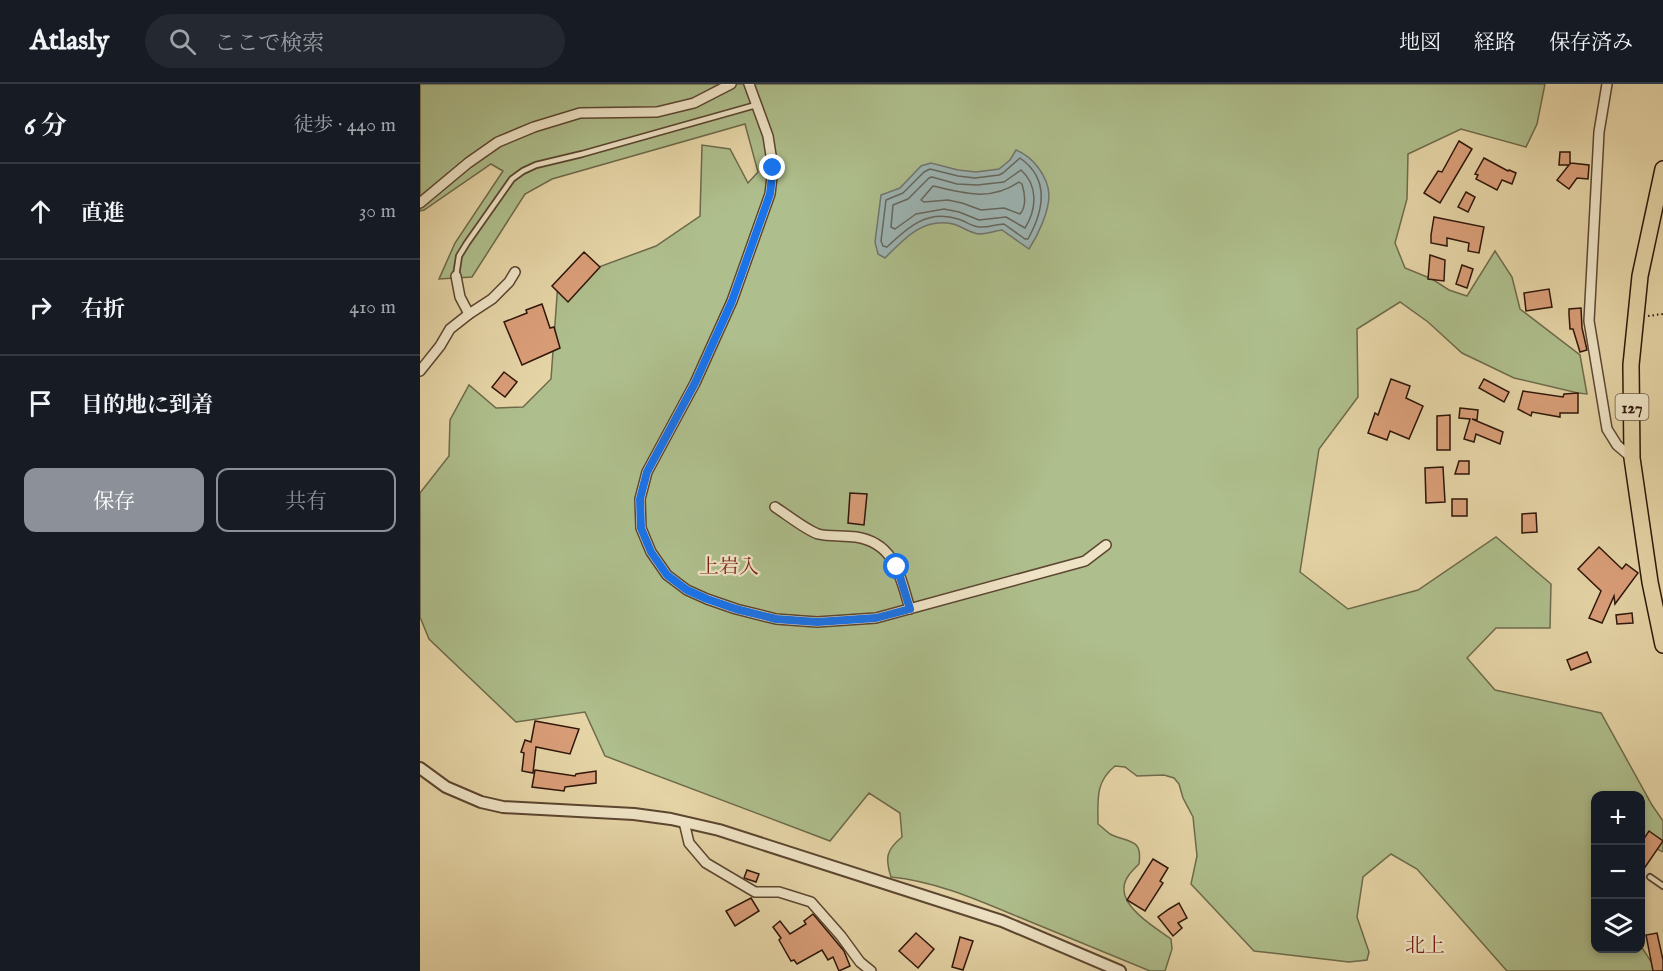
<!DOCTYPE html>
<html lang="ja">
<meta charset="utf-8">
<style>
:root{--surface:#171b24;--page:#242831;--text:#f1f3f6;--muted:#9ea1a6;--line:#363941;--accent:#8c9099}
body{margin:0;font-family:"IM FELL English","Noto Serif JP",serif;background:var(--page);color:var(--text)}
.controls{position:absolute;right:18px;bottom:18px;display:grid;overflow:hidden;border-radius:12px;box-shadow:0 3px 9px #0003}
.controls button{width:54px;height:54px;display:grid;place-items:center;padding:0;border:0;border-bottom:2px solid var(--line);background:var(--surface);color:var(--text);font:30px sans-serif}
.stop{position:absolute;width:18px;height:18px;margin:-14px;border:4px solid #1a73e8;border-radius:50%;background:#fff}
.stop.end{background:#1a73e8;border-color:#fff;box-shadow:0 2px 6px #0008}
.list{margin:0;padding:0;list-style:none}
h2{display:flex;justify-content:space-between;align-items:center;height:78px;margin:0;padding:0 24px;font-size:26px}
h2 small{font-size:20px;font-weight:400;color:var(--muted)}
.list li{display:grid;grid-template-columns:39px 1fr auto;gap:18px;align-items:center;box-sizing:border-box;height:96px;padding:0 24px;border-top:2px solid var(--line)}
.list b{display:block;font-size:22px;white-space:nowrap}
.list em{font-size:20px;font-style:normal;color:var(--muted)}
.actions{display:flex;gap:12px;padding:18px 24px}
.actions a{flex:1;padding:14px 0;border:2px solid var(--accent);border-radius:12px;text-align:center;font-size:21px;color:var(--accent)}
.actions .main{background:var(--accent);color:#fff}
.icon{flex:none;width:33px;height:33px;fill:none;stroke:currentColor;stroke-width:2;stroke-linecap:round;stroke-linejoin:round}
.map{position:relative;flex:none;width:1243px;height:887px;overflow:hidden}
header{display:flex;align-items:center;gap:36px;box-sizing:border-box;height:84px;padding:0 30px;background:var(--surface);border-bottom:2px solid var(--line)}
header strong{font-size:28px}
nav{display:flex;gap:33px;margin-inline-start:auto;font-size:21px}
.search{width:420px;height:54px;background:var(--page);display:flex;align-items:center;gap:15px;box-sizing:border-box;padding:0 21px;border-radius:33px;color:var(--muted);font-size:22px}
main{display:flex}
aside{flex:1;background:var(--surface)}
.map>svg:first-child{display:block}
</style>
<header>
<strong>Atlasly</strong>
<div class="search"><svg class="icon" aria-label="search" viewBox="0 0 24 24"><circle cx="10" cy="10" r="6"/><path d="M15 15l6 6"/></svg>ここで検索</div>
<nav><a>地図</a><a>経路</a><a>保存済み</a></nav>
</header>
<main>
<aside>
<h2>6 分<small>徒歩 · 440 m</small></h2>
<ul class="list">
<li><svg class="icon" aria-label="ahead" viewBox="0 0 24 24"><path d="M12 20V5M6 11l6-6 6 6"/></svg><div><b>直進</b></div><em>30 m</em></li>
<li><svg class="icon" aria-label="right" viewBox="0 0 24 24"><path d="M7 20v-9h11M14 6l5 5-5 5"/></svg><div><b>右折</b></div><em>410 m</em></li>
<li><svg class="icon" aria-label="arrive" viewBox="0 0 24 24"><path d="M6 21V4h12l-3 4 3 4H6"/></svg><div><b>目的地に到着</b></div></li>
</ul>
<div class="actions"><a class="main">保存</a><a>共有</a></div>
</aside>
<div class="map">
<svg width="1243" height="887" viewBox="0 0 1243 887">
<rect width="100%" height="100%" fill="#e5d4a6"/>
<filter id="stains"><feTurbulence type="fractalNoise" baseFrequency=".00333" numOctaves="4"/><feColorMatrix values="0 0 0 0 .2 0 0 0 0 .09 0 0 0 0 .02 0 0 0 .5 -.17"/></filter>
<radialGradient id="worn" r=".72"><stop offset=".6" stop-color="#630" stop-opacity="0"/><stop offset="1" stop-color="#630" stop-opacity=".3"/></radialGradient>
<path fill="#aebe8c" stroke="#6e6a4a" stroke-width="1.5" d="M0,0H1125L1117,40L1106,63L1041,45L988,70L987,115L975,159L985,184L1012,195L1029,206L1047,212L1075,167L1092,193L1100,225L1160,271L1167,310L1158,309L1094,294L1042,269L1008,238L980,218L937,245L938,313L899,365L880,488L928,525L998,506L1076,453L1131,500L1130,544H1076L1047,574L1075,606L1181,629L1232,721L1243,737V768L1221,757L1220,712H1176V864H1220L1221,862L1237,887H1087L997,785L971,770L943,793L937,833L949,868L947,876L929,878L834,867L771,800L777,772L773,733L763,714L759,700L754,694L744,691L717,692L705,683L695,682C675,698 678,716 678,740C682,743 686,747 690,750C707,759 723,753 719,780C713,786 704,794 704,804C702,824 737,845 751,855L752,865L745,887H730C683,868 636,848 589,829C551,813 512,797 471,793C465,774 466,766 482,753L480,729L449,709L410,757L185,672L165,628L96,638L9,555L0,533V409L29,372L30,336L49,301L76,324L103,323L131,295L138,198L236,162L280,132L282,61L310,65L328,99L338,88L325,40L132,95L105,110L52,193L19,195L35,159L83,87L71,80L4,126L0,127Z"/>
<path fill="#9cb5b4" stroke="#707570" stroke-width="1.5" d="M596,66C613,73 628,92 629,111C629,128 618,151 609,165L582,146C575,147 566,150 559,150C550,149 541,142 533,140C503,133 484,155 465,174L458,170L455,158L461,111L480,104L501,82L511,79L538,86L556,88L579,85L590,76Z"/>
<g fill="none" stroke-linecap="round" stroke-linejoin="round">
<g stroke="#65665e" stroke-width="1.5">
<path d="M600,74C630,95 624,126 608,155H605L584,140C576,140 568,144 560,143C553,143 545,137 538,135C507,125 487,144 467,163L463,162L461,157L466,116L483,109L504,88L510,85L538,92L555,94L579,91L583,89Z"/>
<path d="M601,86C618,101 617,125 605,144L586,133L559,136L539,128L524,125L496,130L475,145L471,143L473,121L488,115L509,94L512,93L537,100L557,101L584,98Z"/>
<path d="M599,98L602,100C605,110 607,122 600,130L584,124L561,126L542,119L528,116L504,118L501,116L513,102C544,109 570,118 599,98Z"/>
</g>
</g>
<g fill="#d99e78" stroke="#2e1609" stroke-width="1.5">
<path d="M1039,57L1052,65L1020,119L1004,109L1018,87L1022,88Z"/>
<path d="M1140,68H1150V80L1151,79L1169,81L1168,95L1157,94L1149,105L1137,96L1149,81H1139Z"/>
<path d="M1064,74L1088,87L1089,86L1096,89L1092,100L1082,96L1077,106L1056,95L1058,91L1055,90Z"/>
<path d="M1046,108L1055,113L1048,128L1038,123Z"/>
<path d="M1014,133L1064,143L1059,169L1048,167L1049,159L1027,154V162L1011,159V151Z"/>
<path d="M164,168L180,183L148,218L132,202Z"/>
<path d="M1010,171L1025,176L1024,197L1008,195Z"/>
<path d="M1042,181L1053,185L1047,204L1036,200Z"/>
<path d="M1129,205L1132,223L1106,227L1104,209Z"/>
<path d="M122,220L130,244L134,243L140,264L102,281L84,238L107,229L106,226Z"/>
<path d="M1161,224L1162,244L1167,266L1160,268L1153,245H1150L1149,230V225Z"/>
<path d="M84,288L97,298L85,313L72,303Z"/>
<path d="M971,295L990,302L986,314L1003,322L989,355L970,347L967,356L948,349L955,329L958,331Z"/>
<path d="M1064,295L1089,308L1084,318L1059,304Z"/>
<path d="M1103,307L1143,313L1144,310L1158,309V329H1140V333L1112,328L1111,332L1098,325Z"/>
<path d="M1040,324L1058,326L1057,336L1052,335L1083,348L1080,360L1056,350L1054,358L1044,355L1050,335L1039,334Z"/>
<path d="M1030,331V366H1017V332Z"/>
<path d="M1039,377H1049V390H1035Z"/>
<path d="M1023,383L1025,418L1006,419L1005,384Z"/>
<path d="M430,409L447,410L444,441L428,439Z"/>
<rect x="1032" y="415" width="15" height="17"/>
<path d="M1116,429L1117,448L1102,449V430Z"/>
<path d="M1179,463L1202,485L1206,480L1218,489L1195,520L1194,512L1182,539L1169,534L1181,507L1158,485Z"/>
<path d="M1212,529L1213,539L1197,540L1196,531Z"/>
<path d="M1167,568L1171,578L1151,586L1147,576Z"/>
<path d="M115,637L159,645L150,670L116,663L113,689L102,687L104,669L101,668L105,656L111,658Z"/>
<path d="M115,686L155,692L156,690L176,687V699L145,703L144,707L112,703Z"/>
<path d="M1229,747L1243,757L1221,789V759Z"/>
<path d="M733,775L748,784L740,797L743,799L725,827L707,816Z"/>
<path d="M327,786L339,790L336,798L324,794Z"/>
<path d="M331,814L339,827L315,842L306,827Z"/>
<path d="M759,819L767,834L758,839L762,844L753,852L738,833L749,825Z"/>
<path d="M393,830L424,867L430,882L419,887L413,873L408,876L402,866L377,880L374,876L371,877L359,856L361,854L353,843L360,837L370,850L386,840L384,837Z"/>
<path d="M496,849L514,865L498,884L479,867Z"/>
<path d="M1237,849L1243,876V887H1233L1226,851Z"/>
<path d="M540,853L553,857L543,886L532,883Z"/>
</g>
<g fill="none" stroke-linecap="round" stroke-linejoin="round">
<defs>
<g id="service">
<path d="M36,192L39,172L47,159L92,95L103,87L116,81L162,70L336,21"/>
<path d="M1230,793L1243,802"/>
</g>
<g id="minor">
<path d="M329,0L348,52L353,84L350,110L312,217L275,299L227,388L220,415L221,444L231,468L247,491L267,506L287,515L316,525L356,535L397,538L456,534L665,477L686,461"/>
<path d="M1187,0L1179,48L1169,237L1187,345L1197,361L1212,374"/>
<path d="M0,119L48,79L78,58L114,43L160,29L237,28L274,19L311,0"/>
<path d="M36,192L40,213L49,230"/>
<path d="M0,287L20,262L30,245L49,230L72,215L89,198L95,188"/>
<path d="M355,423C366,430 386,446 398,450C410,453 424,451 436,453C475,459 480,492 490,525"/>
<path d="M264,738L269,759L286,779L335,808H359L391,818L421,852L440,878L451,887"/>
</g>
<path id="tertiary" d="M0,684L26,703L61,718L83,723L214,730L251,735L299,746L582,837L700,887"/>
<path id="trunk" d="M1243,85L1220,192L1211,281L1212,374L1230,498L1243,561"/>
</defs>
<use href="#service" stroke="#5c4630" stroke-width="8"/>
<use href="#minor" stroke="#5c4630" stroke-width="12"/>
<use href="#tertiary" stroke="#5c4630" stroke-width="14"/>
<use href="#trunk" stroke="#2e1609" stroke-width="18"/>
<path stroke="#2e1609" stroke-width="2" stroke-dasharray="1.5 3" stroke-linecap="butt" d="M1228,232L1243,230"/>
<use href="#service" stroke="#eee3c5" stroke-width="4.5"/>
<use href="#minor" stroke="#eee3c5" stroke-width="9"/>
<use href="#tertiary" stroke="#eee3c5" stroke-width="10"/>
<use href="#trunk" stroke="#e5d4a6" stroke-width="15"/>
</g>
<g fill="none" stroke-linecap="round" stroke-linejoin="round">
<path stroke="#1a73e8" stroke-width="8" d="M353,84L350,110L312,217L275,299L227,388L220,415L221,444L231,468L247,491L267,506L287,515L316,525L356,535L397,538L456,534L490,525L477,483"/>
</g>
<g text-anchor="middle" stroke-width="4.5" stroke-linejoin="round" paint-order="stroke">
<rect fill="#eee3c5" stroke="#685441" stroke-width="1.5" x="1195.5" y="310" width="33" height="26" rx="4.5"/>
<g font-size="16" font-weight="bold" fill="#2e1609">
<text x="1212" y="329">127</text>
</g>
<g font-size="20" fill="#7a1f14" stroke="#eee3c5">
<text x="309" y="489">上岩入</text>
<text x="1005" y="868">北上</text>
</g>
</g>
<rect width="100%" height="100%" filter="url(#stains)"/>
<rect width="100%" height="100%" fill="url(#worn)"/>
</svg>
<div class="controls">
<button>+</button>
<button>−</button>
<button><svg class="icon" aria-label="layers" viewBox="0 0 24 24"><path d="M12 4l9 5-9 5-9-5zM3 14l9 5 9-5"/></svg></button>
</div>
<div class="stop" style="left:477px;top:483px"></div>
<div class="stop end" style="left:353px;top:84px"></div>
</div>
</main>
